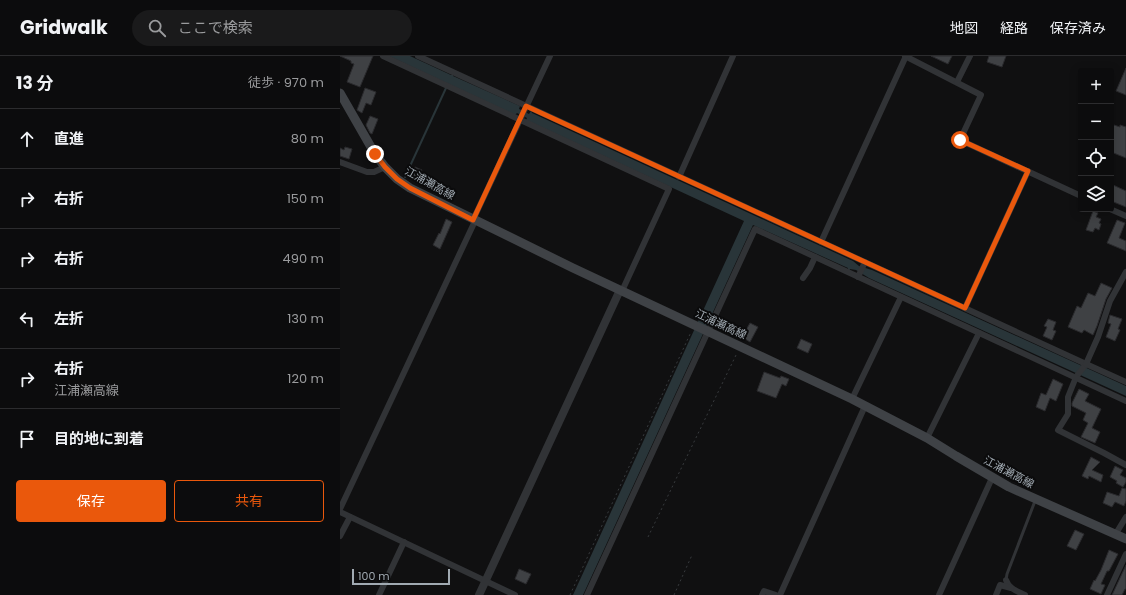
<!DOCTYPE html>
<html lang="ja">
<meta charset="utf-8">
<style>
:root{--surface:#0c0c0d;--page:#1a1a1b;--text:#f1f3f6;--muted:#9a9b9d;--line:#2c2c2e;--accent:#ea580c}
body{margin:0;font-family:Poppins,"Noto Sans JP",sans-serif;background:var(--page);color:var(--text)}
.controls{position:absolute;right:12px;top:12px;display:grid;overflow:hidden;border-radius:4px;box-shadow:0 2px 10px #0003}
.controls button{width:36px;height:36px;display:grid;place-items:center;padding:0;border:0;border-bottom:1px solid var(--line);background:var(--surface);color:var(--text);font:20px sans-serif}
.scale{position:absolute;left:12px;bottom:10px;width:98px;box-sizing:border-box;padding-left:4px;border:2px solid #a1aab2;border-top:0;font-size:11px;line-height:14px;white-space:nowrap;color:#a1aab2;-webkit-text-stroke:3px #0b0b0c;paint-order:stroke}
.stop{position:absolute;width:12px;height:12px;margin:-9px;border:3px solid #ea580c;border-radius:50%;background:#fff}
.stop.end{background:#ea580c;border-color:#fff;box-shadow:0 1px 4px #0008}
.list{margin:0;padding:0;list-style:none}
h2{display:flex;justify-content:space-between;align-items:center;height:52px;margin:0;padding:0 16px;font-size:17px}
h2 small{font-size:13px;font-weight:400;color:var(--muted)}
.list li{display:grid;grid-template-columns:26px 1fr auto;gap:12px;align-items:center;box-sizing:border-box;height:60px;padding:0 16px;border-top:1px solid var(--line)}
.list b{display:block;font-size:15px;white-space:nowrap}
.list p{margin:0;font-size:13px;white-space:nowrap;color:var(--muted)}
.list em{font-size:13px;font-style:normal;color:var(--muted)}
.actions{display:flex;gap:8px;padding:12px 16px}
.actions a{flex:1;padding:9px 0;border:1px solid var(--accent);border-radius:4px;text-align:center;font-size:14px;color:var(--accent)}
.actions .main{background:var(--accent);color:#fff}
.icon{flex:none;width:22px;height:22px;fill:none;stroke:currentColor;stroke-width:2;stroke-linecap:round;stroke-linejoin:round}
.map{position:relative;flex:none;width:786px;height:539px;overflow:hidden}
header{display:flex;align-items:center;gap:24px;box-sizing:border-box;height:56px;padding:0 20px;background:var(--surface);border-bottom:1px solid var(--line)}
header strong{font-size:19px}
nav{display:flex;gap:22px;margin-inline-start:auto;font-size:14px}
.search{width:280px;height:36px;background:var(--page);display:flex;align-items:center;gap:10px;box-sizing:border-box;padding:0 14px;border-radius:22px;color:var(--muted);font-size:15px}
main{display:flex}
aside{flex:1;background:var(--surface)}
.map>svg:first-child{display:block}
</style>
<header>
<strong>Gridwalk</strong>
<div class="search"><svg class="icon" aria-label="search" viewBox="0 0 24 24"><circle cx="10" cy="10" r="6"/><path d="M15 15l6 6"/></svg>ここで検索</div>
<nav><a>地図</a><a>経路</a><a>保存済み</a></nav>
</header>
<main>
<aside>
<h2>13 分<small>徒歩 · 970 m</small></h2>
<ul class="list">
<li><svg class="icon" aria-label="ahead" viewBox="0 0 24 24"><path d="M12 20V5M6 11l6-6 6 6"/></svg><div><b>直進</b></div><em>80 m</em></li>
<li><svg class="icon" aria-label="right" viewBox="0 0 24 24"><path d="M7 20v-9h11M14 6l5 5-5 5"/></svg><div><b>右折</b></div><em>150 m</em></li>
<li><svg class="icon" aria-label="right" viewBox="0 0 24 24"><path d="M7 20v-9h11M14 6l5 5-5 5"/></svg><div><b>右折</b></div><em>490 m</em></li>
<li><svg class="icon" aria-label="left" viewBox="0 0 24 24"><path d="M17 20v-9H6M10 6l-5 5 5 5"/></svg><div><b>左折</b></div><em>130 m</em></li>
<li><svg class="icon" aria-label="right" viewBox="0 0 24 24"><path d="M7 20v-9h11M14 6l5 5-5 5"/></svg><div><b>右折</b><p>江浦瀬高線</p></div><em>120 m</em></li>
<li><svg class="icon" aria-label="arrive" viewBox="0 0 24 24"><path d="M6 21V4h12l-3 4 3 4H6"/></svg><div><b>目的地に到着</b></div></li>
</ul>
<div class="actions"><a class="main">保存</a><a>共有</a></div>
</aside>
<div class="map">
<svg width="786" height="539" viewBox="0 0 786 539">
<rect width="100%" height="100%" fill="#101011"/>
<path fill="#293539" d="M49,0H70L111,19H113V20L180,50L179,53L189,58L191,55L192,57L513,205L519,210L532,214L786,330V340L529,222L516,214L510,213L509,215L508,214V212L413,169L243,539H233L404,165L186,64L187,62L177,57L175,59Z"/>
<g fill="none" stroke-linecap="round" stroke-linejoin="round">
<path stroke="#293539" stroke-width="2" d="M65,121L106,32"/>
</g>
<g fill="#3f4144" stroke="#2a2a2d">
<path d="M0,0H33L20,31L7,26L14,8L11,7V5Z"/>
<path d="M591,0H612L608,8Z"/>
<path d="M649,0H666L662,11L647,6Z"/>
<path d="M786,12V39L776,35Z"/>
<path d="M25,32L36,36L31,49L26,47L22,57L17,54Z"/>
<path d="M30,60L38,63L32,78L30,77L26,69Z"/>
<path d="M771,68L780,71V69L786,71V102L771,96Z"/>
<path d="M5,91L12,93L9,103L0,100V92L4,94Z"/>
<path d="M75,111L82,114L76,124L70,121Z"/>
<path d="M771,128L786,135V151L771,145Z"/>
<path d="M753,155L758,157L756,161L761,163L759,167L761,168L759,174L755,172L753,176L746,174Z"/>
<path d="M106,163L112,166L100,193L93,189L99,177L100,178Z"/>
<path d="M777,164L785,167L779,182L786,185V195L767,187Z"/>
<path d="M761,227L772,232L766,243L757,270L753,279L744,274L742,277L728,271L737,250L741,252L748,237L755,240Z"/>
<path d="M770,259L782,263L778,273L780,274L775,285L766,281L771,268L768,267Z"/>
<path d="M708,263L716,266L713,274L716,275L712,284L703,280L707,271L704,270Z"/>
<path d="M410,267L418,271L410,286L402,281Z"/>
<path d="M461,283L472,288L468,297L457,292Z"/>
<path d="M424,316L440,322L441,320L449,323L446,330L442,328L436,342L417,335Z"/>
<path d="M713,323L723,328L716,345L710,342L705,355L696,351L701,337L706,339Z"/>
<path d="M739,333L749,338L745,345L761,353L752,372L760,376L755,387L741,381L748,367L743,364L746,357L732,350V347Z"/>
<path d="M751,401L760,406L752,414L763,419L761,426L749,420L748,423L742,420Z"/>
<path d="M775,410L783,414L780,419L786,422V426L783,431L776,427L777,425L770,421Z"/>
<path d="M782,432L786,433V445L784,450L775,446L772,451L763,447L767,436L779,440Z"/>
<path d="M735,474L744,478L736,494L727,490Z"/>
<path d="M769,494L778,498L769,515H767L761,528L765,529L761,538L750,533L754,524L755,525L761,514Z"/>
<path d="M786,509V533H785L782,539H772Z"/>
<path d="M179,513L191,518L186,528L175,523Z"/>
</g>
<g fill="none" stroke-linecap="round" stroke-linejoin="round">
<g stroke="#373a3d" stroke-width="1" stroke-dasharray="2 3" stroke-linecap="butt">
<path d="M308,481L397,297"/>
<path d="M230,539L351,276"/>
<path d="M334,539L352,499"/>
</g>
<path stroke="#313336" stroke-width="3" d="M666,524L667,518L695,445"/>
<g stroke="#313336" stroke-width="6">
<path d="M43,0L329,133L282,235"/>
<path d="M78,0L746,308L736,321L728,341V358L718,374L764,397L786,409"/>
<path d="M565,0L641,39L620,84L741,140"/>
<path d="M617,26L630,0"/>
<path d="M0,106L27,116H34L45,111"/>
<path d="M339,121L393,0"/>
<path d="M770,153L786,160"/>
<path d="M133,164L210,0"/>
<path d="M481,186L566,0"/>
<path d="M786,216L770,245L758,281L746,308L786,326"/>
<path d="M518,221L525,206"/>
<path d="M463,222L470,212L475,201"/>
<path d="M625,252L688,115"/>
<path d="M512,343L561,241"/>
<path d="M587,382L639,277"/>
<path d="M0,453L135,165"/>
<path d="M0,456L175,539"/>
<path d="M775,479L786,461"/>
<path d="M0,480L10,461"/>
<path d="M666,524C669,533 677,535 685,539"/>
<path d="M39,539L64,486"/>
<path d="M247,539L415,173L786,345"/>
<path d="M422,539L424,535L436,539"/>
<path d="M440,539L525,350"/>
<path d="M599,539L652,422"/>
<path d="M656,539L660,529L671,532"/>
<path d="M767,539L786,498"/>
</g>
<path stroke="#313336" stroke-width="8" d="M139,539L280,234"/>
<path stroke="#3f4246" stroke-width="9" d="M0,37L35,98L45,111L57,123L70,132L233,212L512,343L587,382L616,400L669,431L786,483"/>
</g>
<g fill="none" stroke-linecap="round" stroke-linejoin="round">
<path stroke="#ea580c" stroke-width="5" d="M35,98L45,111L57,123L70,132L133,164L186,50L625,252L688,115L620,84"/>
</g>
<g text-anchor="middle" stroke-width="4" stroke-linejoin="round" paint-order="stroke">
<g font-size="11" fill="#a1aab2" stroke="#0b0b0c">
<text transform="translate(90 127) rotate(29)" y="4">江浦瀬高線</text>
<text transform="translate(381 268) rotate(25)" y="4">江浦瀬高線</text>
<text transform="translate(669 416) rotate(28)" y="4">江浦瀬高線</text>
</g>
</g>
</svg>
<div class="controls">
<button>+</button>
<button>−</button>
<button><svg class="icon" aria-label="locate" viewBox="0 0 24 24"><circle cx="12" cy="12" r="6"/><path d="M12 2v4M12 18v4M2 12h4M18 12h4"/></svg></button>
<button><svg class="icon" aria-label="layers" viewBox="0 0 24 24"><path d="M12 4l9 5-9 5-9-5zM3 14l9 5 9-5"/></svg></button>
</div>
<div class="scale">100 m</div>
<div class="stop" style="left:620px;top:84px"></div>
<div class="stop end" style="left:35px;top:98px"></div>
</div>
</main>
